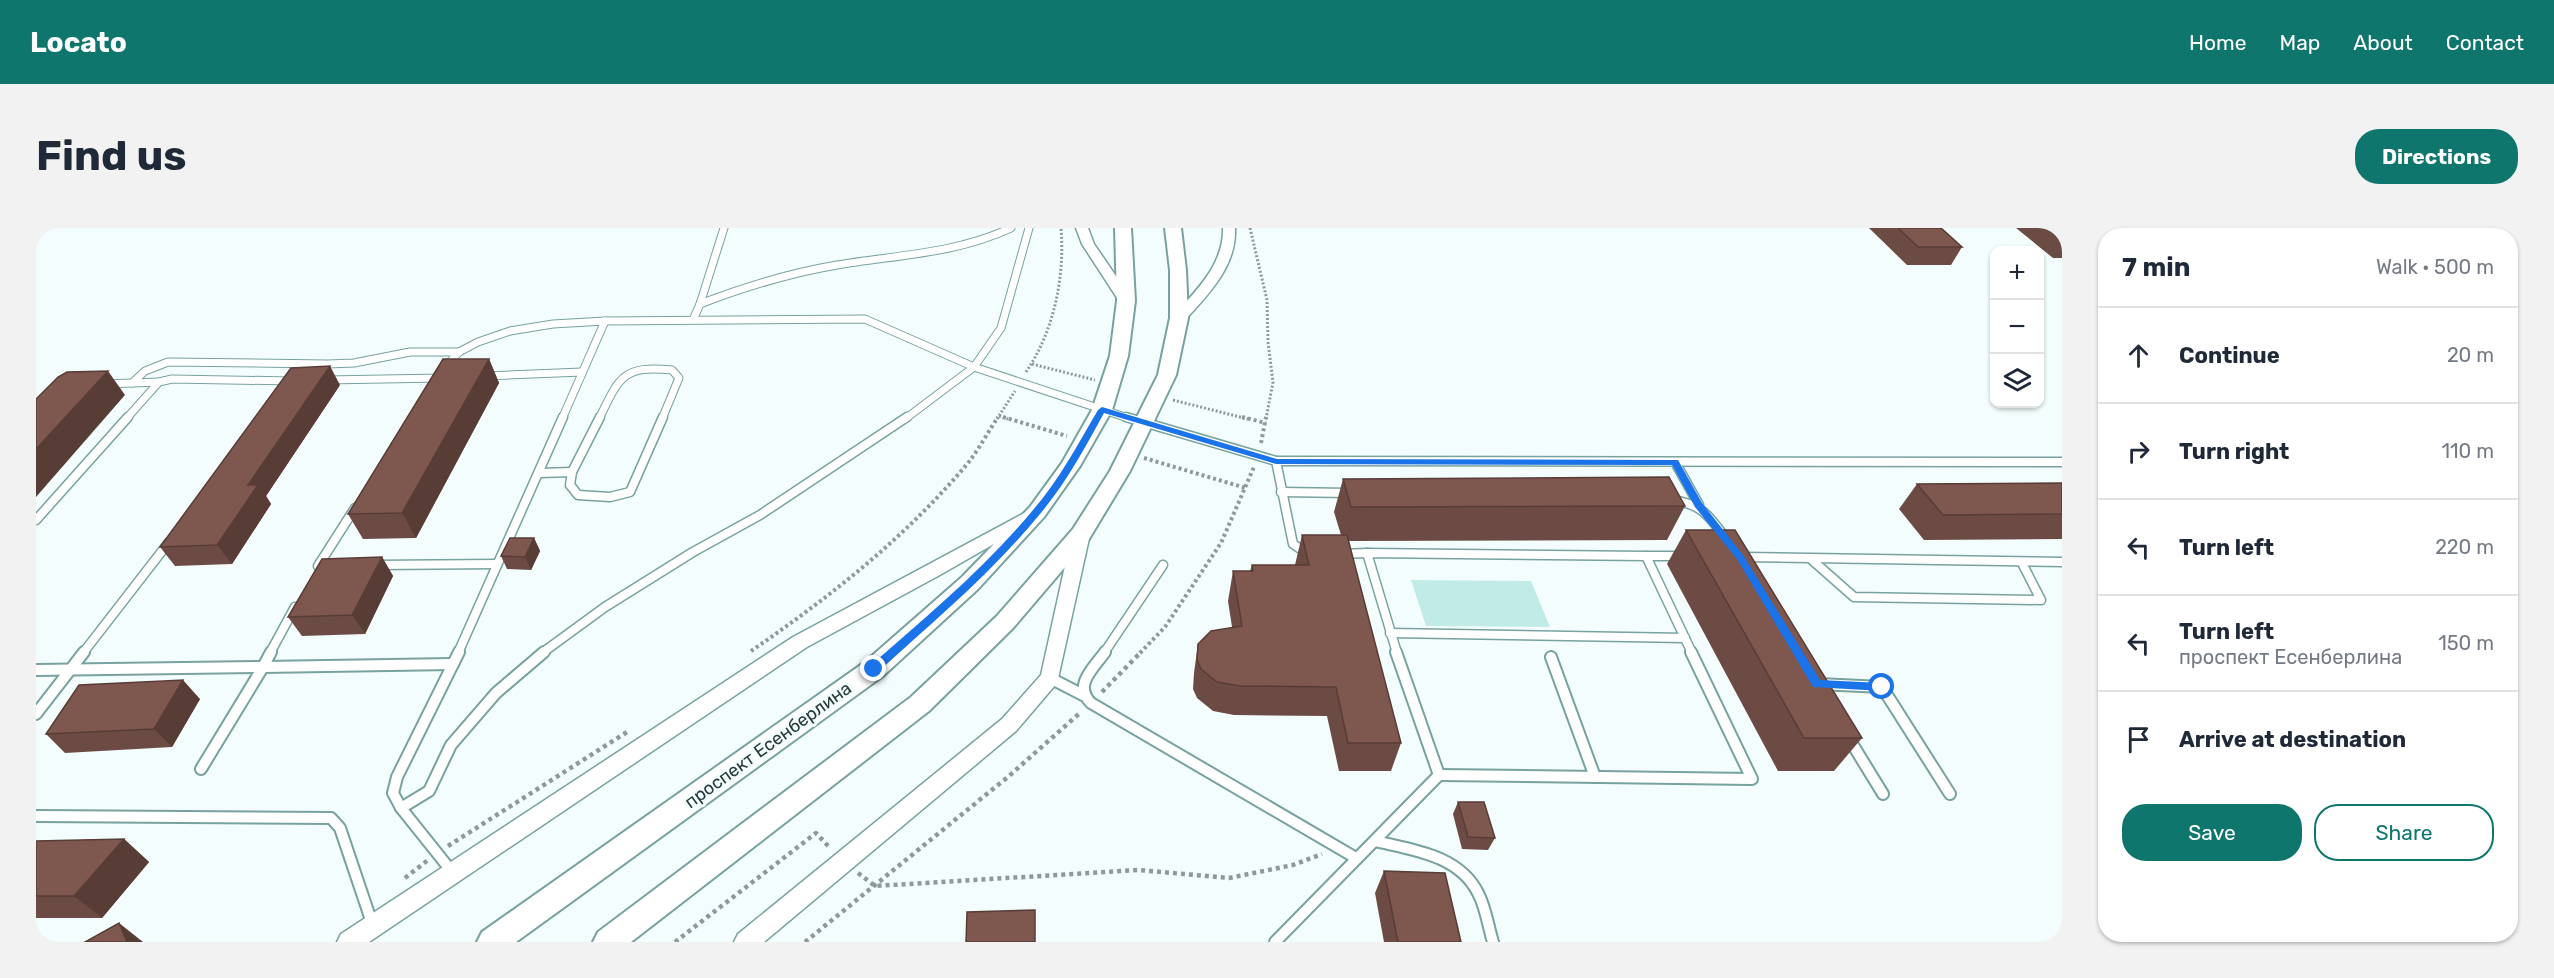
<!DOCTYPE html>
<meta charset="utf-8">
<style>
:root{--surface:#fff;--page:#f2f2f3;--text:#1f2937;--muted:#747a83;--line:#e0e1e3;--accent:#0f766e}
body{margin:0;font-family:Rubik,sans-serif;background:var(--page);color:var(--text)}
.controls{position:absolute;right:18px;top:18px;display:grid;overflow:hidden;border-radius:12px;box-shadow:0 2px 4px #0004}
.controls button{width:54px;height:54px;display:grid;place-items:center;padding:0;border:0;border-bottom:2px solid var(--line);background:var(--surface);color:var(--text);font:30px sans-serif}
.stop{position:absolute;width:18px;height:18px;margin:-14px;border:4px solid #1a73e8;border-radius:50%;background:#fff}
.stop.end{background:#1a73e8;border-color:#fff;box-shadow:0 2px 6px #0008}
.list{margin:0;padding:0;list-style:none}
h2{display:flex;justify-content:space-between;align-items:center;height:78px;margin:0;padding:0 24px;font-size:26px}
h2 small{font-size:20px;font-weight:400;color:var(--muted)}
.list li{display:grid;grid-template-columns:39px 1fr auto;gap:18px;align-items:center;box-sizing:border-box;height:96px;padding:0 24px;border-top:2px solid var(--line)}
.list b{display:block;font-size:22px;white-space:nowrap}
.list p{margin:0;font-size:20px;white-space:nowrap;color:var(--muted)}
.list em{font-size:20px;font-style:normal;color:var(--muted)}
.actions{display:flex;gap:12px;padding:18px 24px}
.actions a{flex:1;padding:14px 0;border:2px solid var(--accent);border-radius:24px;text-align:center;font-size:21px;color:var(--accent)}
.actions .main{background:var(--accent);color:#fff}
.icon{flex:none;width:33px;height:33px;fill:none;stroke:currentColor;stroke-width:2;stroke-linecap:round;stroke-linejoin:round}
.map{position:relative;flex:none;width:2026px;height:714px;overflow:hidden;border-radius:24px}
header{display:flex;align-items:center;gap:36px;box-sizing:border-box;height:84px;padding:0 30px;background:var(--accent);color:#fff}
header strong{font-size:28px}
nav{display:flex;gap:33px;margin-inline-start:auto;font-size:21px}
.intro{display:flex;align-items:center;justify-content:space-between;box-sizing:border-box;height:144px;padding:0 36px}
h1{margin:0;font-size:42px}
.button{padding:15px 27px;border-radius:24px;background:var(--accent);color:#fff;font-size:21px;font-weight:700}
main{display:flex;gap:36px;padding:0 36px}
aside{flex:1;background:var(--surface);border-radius:24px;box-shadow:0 2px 4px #0004}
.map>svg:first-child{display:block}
</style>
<header>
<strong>Locato</strong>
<nav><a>Home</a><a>Map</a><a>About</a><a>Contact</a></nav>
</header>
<div class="intro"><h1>Find us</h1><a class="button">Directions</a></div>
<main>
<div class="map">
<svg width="2026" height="714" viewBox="0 0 2026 714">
<rect width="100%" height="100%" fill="#f4fdfd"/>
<path fill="#c0ebe7" d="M1375,352L1495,353L1514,399L1390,398Z"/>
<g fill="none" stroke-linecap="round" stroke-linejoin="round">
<defs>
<g id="service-far2">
<path d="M664,76L688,0"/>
<path d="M657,92L664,76C708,59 754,45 801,37C860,27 919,26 975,0"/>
<path d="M409,139L423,124L442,114L474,103L517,96L569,93L829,91L938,139L1095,191"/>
<path d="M449,148L546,144"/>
<path d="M290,152L406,150"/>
<path d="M96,155L109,143L132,134L292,136L318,135L374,124H423"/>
<path d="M69,156L123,154"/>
<path d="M90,191L123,154L136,151L256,153"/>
<path d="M526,191L569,93"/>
<path d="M563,191C583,150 586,137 636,142L643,150L626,191"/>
<path d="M869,191L938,139L965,100L993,0"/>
</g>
<g id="service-far1">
<path d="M564,189L536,244L534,257L542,267L574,269L594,264L627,189"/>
<path d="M1090,189L1240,233L1257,316L1272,326"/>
<path d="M1240,233L2026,234"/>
<path d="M1639,234L1663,277"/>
<path d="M503,245L536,244"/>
<path d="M1245,264L1314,265"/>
<path d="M1634,272C1665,275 1673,287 1690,311"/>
<path d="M0,292L92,189"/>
<path d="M1304,326L1331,325"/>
<path d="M1610,328H1646"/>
<path d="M1704,329L2026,334"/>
<path d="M1776,332L1818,369L2005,372L1986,335"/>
<path d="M339,337L461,336"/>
<path d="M286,338H282L319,280"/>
<path d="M1354,405L1649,410"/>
<path d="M47,425L133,314"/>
<path d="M234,425L259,379"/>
<path d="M422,425L527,189"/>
<path d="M506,425L569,379L657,324L724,287L871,189"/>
<path d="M1068,425L1127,337"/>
<path d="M1361,425L1331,325L1610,328L1656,425"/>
</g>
<g id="service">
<path d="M235,424L227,439L417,436"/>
<path d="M1069,424C1057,441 1037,457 1055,475L1320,630"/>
<path d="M1360,424L1403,547"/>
<path d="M1515,429L1559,549"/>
<path d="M0,442L227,439L165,541"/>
<path d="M1014,450L1047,467"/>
<path d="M1783,456L1846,459L1914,566"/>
<path d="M0,486L48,424"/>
<path d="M1812,509L1847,566"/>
<path d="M1403,547L1716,551L1655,424"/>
<path d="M365,580L357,565L361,549L423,424"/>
<path d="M0,588L295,590L304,600L337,698"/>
<path d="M1339,613C1377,622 1423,627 1442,665C1450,680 1452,698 1457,714"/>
<path d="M417,645L365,580L393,563L415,517L460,465L508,424"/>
<path d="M1239,714L1403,547"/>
</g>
<g id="minor">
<path d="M1040,0H1052L1058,16L1097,73L1095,76H1085L1046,16Z"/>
<path d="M1187,0H1199C1201,38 1172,67 1148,93H1138L1136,90L1138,87C1161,62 1188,36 1187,0Z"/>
<path d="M994,282L1000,284L1002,288L1000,292L902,348L771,419L333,714H301L305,706L757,409Z"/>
<path d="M1045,300L1051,302L1054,306L1021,455L980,503L728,714H698L702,706L966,491L1005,447L1036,306L1039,302Z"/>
</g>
<g id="tertiary">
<path d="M1079,0H1095L1099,73L1092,128L1076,182L1044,238L1008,289L942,361L847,448L480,714H441L446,704L829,434L926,349L994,279L1026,235L1056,182L1074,128L1081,73Z"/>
<path d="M1129,0H1145L1150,42L1152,90L1140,147L1094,243L1053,311L977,400L893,483L595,714H557L562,704L875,469L961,388L1037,301L1074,243L1122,147L1134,90V42Z"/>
</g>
</defs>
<use href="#service-far2" stroke="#77a29f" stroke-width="9"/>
<use href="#service-far1" stroke="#77a29f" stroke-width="11"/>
<use href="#service" stroke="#77a29f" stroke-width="14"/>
<use href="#minor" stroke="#77a29f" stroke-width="3"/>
<use href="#tertiary" stroke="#77a29f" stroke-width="4"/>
<g stroke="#8c9a99" stroke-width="3" stroke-dasharray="2 2" stroke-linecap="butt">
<path d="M1214,0L1231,72L1232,114L1237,154L1230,191"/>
<path d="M996,136L1059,152"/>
<path d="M990,144C1018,103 1029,49 1025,0"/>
<path d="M1137,172L1212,191"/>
<path d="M963,188L972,191"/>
<path d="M961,191L979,163"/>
</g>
<g stroke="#8c9a99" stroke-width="4" stroke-dasharray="3 3" stroke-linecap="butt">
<path d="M967,189L1031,208"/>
<path d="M1206,189L1230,195"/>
<path d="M1225,215L1230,189"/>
<path d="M1108,230L1210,260"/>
<path d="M715,423C794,369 870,309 932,235C943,221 952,204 962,189"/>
<path d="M1104,425L1129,399L1185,315L1218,239"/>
</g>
<g stroke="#8c9a99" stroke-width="4.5" stroke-dasharray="4 4" stroke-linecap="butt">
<path d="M1066,464L1105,424"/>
<path d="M412,618L591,504"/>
<path d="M822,645L839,658L1103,642L1193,650L1257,637L1286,626"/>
<path d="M369,650L392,632"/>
<path d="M639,714L780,605L794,620"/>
<path d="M769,714L973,548L1045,484"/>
</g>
<use href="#service-far2" stroke="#fff" stroke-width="7"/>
<use href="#service-far1" stroke="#fff" stroke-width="8"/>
<use href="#service" stroke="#fff" stroke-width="10"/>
<use href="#minor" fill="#fff" fill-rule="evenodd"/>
<use href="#tertiary" fill="#fff" fill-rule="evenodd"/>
</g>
<g fill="#6c4b44">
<path d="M1833,0H1905L1926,19L1915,37H1871Z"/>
<path d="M1980,0H2026V30H2017Z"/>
<path d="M453,131L463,155L380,310L327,311L312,286Z"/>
<path d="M304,157L230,268L235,276L196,336L139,338L124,319Z"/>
<path d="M1307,251L1649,278L1631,312L1312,313L1365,515L1355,543H1303L1291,488L1198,487L1177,483L1161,470L1157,461L1158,445L1162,416L1196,399L1192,373L1197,343H1214L1216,337H1259L1266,307H1305L1298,284Z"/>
<path d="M2026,255V311L1888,312L1863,281L1881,256Z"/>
<path d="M1650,302L1826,510L1798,543H1742L1631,336Z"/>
<path d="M498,310L504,323L495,342L471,341L465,328Z"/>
<path d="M346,329L357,348L329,406L266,408L252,389Z"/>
<path d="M164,471L136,519L29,525L10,506Z"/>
<path d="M1422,574L1459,610L1452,622L1426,621L1417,586Z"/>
<path d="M88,611L113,634L66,690H0V613Z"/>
<path d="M1348,643L1425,714H1348L1339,665Z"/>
</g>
<g fill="#583d37">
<path d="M453,131L463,155L380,310L366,285Z"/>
<path d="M294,138L304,157L230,268L235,276L196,336L181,317L212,257Z"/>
<path d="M72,143L89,167L0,269V221Z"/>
<path d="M498,310L504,323L495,342L489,329Z"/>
<path d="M346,329L357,348L329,406L316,387Z"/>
<path d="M147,452L164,471L136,519L118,501Z"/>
<path d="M88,611L113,634L66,690L38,668Z"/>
<path d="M83,695L107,714H91Z"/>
</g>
<g fill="#7e574f" stroke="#583d37" stroke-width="1.5">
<path d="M1862,0H1905L1926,19H1882Z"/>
<path d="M407,131H453L366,285L312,286Z"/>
<path d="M294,138L212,257H222L181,317L124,319L255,140Z"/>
<path d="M72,143L0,221V171L22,149L31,144Z"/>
<path d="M1633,249L1649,278L1315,279L1307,251Z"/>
<path d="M2026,255V286L1907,287L1881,256Z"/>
<path d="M1650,302H1699L1826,510H1768Z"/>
<path d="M1266,307H1311L1365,515H1312L1300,459L1204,458L1181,454L1165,441L1161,432L1162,416L1175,403L1206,398L1197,343H1217L1216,337H1273Z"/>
<path d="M474,310H498L489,329L465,328Z"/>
<path d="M346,329L316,387L252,389L286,331Z"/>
<path d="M147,452L118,501L10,506L43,457Z"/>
<path d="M1422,574H1448L1459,610L1432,609Z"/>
<path d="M88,611L38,668H0V613Z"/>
<path d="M1348,643L1409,645L1425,714H1362Z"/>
<path d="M999,682V714H930L931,684Z"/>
<path d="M83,695L91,714H49Z"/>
</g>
<path fill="#1a73e8" d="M1066,179L1241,231L1642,232L1666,275L1707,327L1784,452L1846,455L1851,459L1846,463L1777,459L1701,331L1659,279L1636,237L1240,236L1068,185C1049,220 1030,255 1004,286C956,345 898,393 842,444H834V438C891,388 949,340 997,282C1023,252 1042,216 1062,182Z"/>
<g text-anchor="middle" stroke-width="6" stroke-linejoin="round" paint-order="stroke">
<g font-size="18" fill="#273938" stroke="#f4fdfd">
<text transform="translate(732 517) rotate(-36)" y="6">проспект Есенберлина</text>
</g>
</g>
</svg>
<div class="controls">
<button>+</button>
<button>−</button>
<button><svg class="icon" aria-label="layers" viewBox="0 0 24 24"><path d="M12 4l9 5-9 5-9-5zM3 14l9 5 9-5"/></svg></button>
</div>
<div class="stop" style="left:1846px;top:459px"></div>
<div class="stop end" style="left:838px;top:441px"></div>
</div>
<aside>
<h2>7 min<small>Walk · 500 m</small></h2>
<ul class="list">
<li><svg class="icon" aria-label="ahead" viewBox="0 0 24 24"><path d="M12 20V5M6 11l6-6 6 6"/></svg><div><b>Continue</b></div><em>20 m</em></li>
<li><svg class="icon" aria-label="right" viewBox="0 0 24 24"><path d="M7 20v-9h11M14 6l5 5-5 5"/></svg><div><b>Turn right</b></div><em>110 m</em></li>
<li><svg class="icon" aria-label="left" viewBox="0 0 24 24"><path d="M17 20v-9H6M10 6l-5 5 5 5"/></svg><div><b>Turn left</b></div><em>220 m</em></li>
<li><svg class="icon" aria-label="left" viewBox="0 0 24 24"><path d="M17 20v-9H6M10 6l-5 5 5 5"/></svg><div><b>Turn left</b><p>проспект Есенберлина</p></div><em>150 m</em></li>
<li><svg class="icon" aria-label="arrive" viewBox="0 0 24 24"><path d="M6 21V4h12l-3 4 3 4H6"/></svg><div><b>Arrive at destination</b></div></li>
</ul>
<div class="actions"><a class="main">Save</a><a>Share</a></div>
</aside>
</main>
